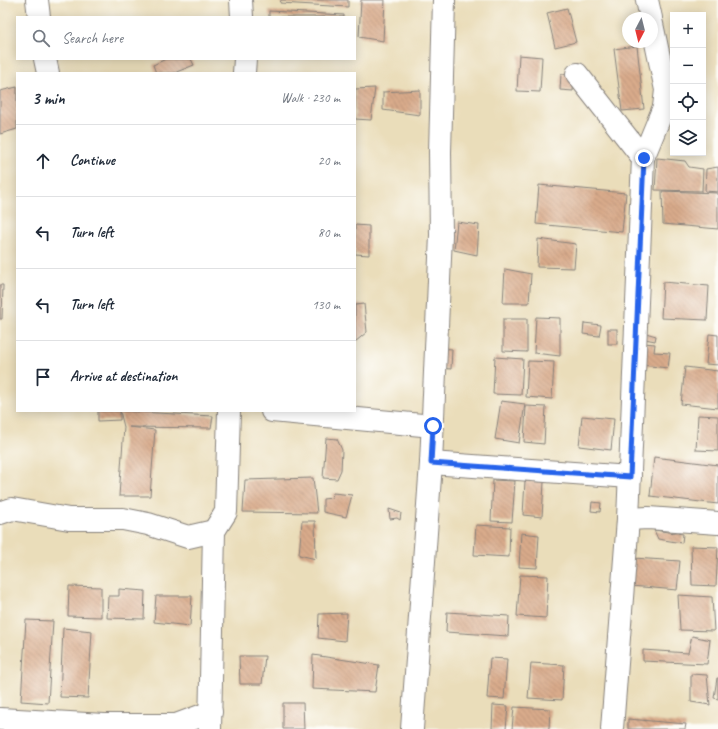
<!DOCTYPE html>
<meta charset="utf-8">
<style>
:root{--surface:#fff;--page:#f2f2f3;--text:#1f2937;--muted:#747a83;--line:#e0e1e3}
body{margin:0;font-family:Caveat,sans-serif;background:var(--page);color:var(--text)}
.controls{position:absolute;right:12px;top:12px;display:grid;overflow:hidden;border-radius:0px;box-shadow:0 2px 10px #0003}
.controls button{width:36px;height:36px;display:grid;place-items:center;padding:0;border:0;border-bottom:1px solid var(--line);background:var(--surface);color:var(--text);font:20px sans-serif}
.compass{position:absolute;left:622px;top:12px;width:36px;height:36px;border-radius:50%;background:var(--surface);box-shadow:0 2px 10px #0003;rotate:187deg}
.stop{position:absolute;width:12px;height:12px;margin:-9px;border:3px solid #2563eb;border-radius:50%;background:#fff}
.stop.end{background:#2563eb;border-color:#fff;box-shadow:0 1px 4px #0008}
.list{margin:0;padding:0;list-style:none}
h2{display:flex;justify-content:space-between;align-items:center;height:52px;margin:0;padding:0 16px;font-size:17px}
h2 small{font-size:13px;font-weight:400;color:var(--muted)}
.list li{display:grid;grid-template-columns:26px 1fr auto;gap:12px;align-items:center;box-sizing:border-box;height:72px;padding:0 16px;border-top:1px solid var(--line)}
.list b{display:block;font-size:15px;white-space:nowrap}
.list em{font-size:13px;font-style:normal;color:var(--muted)}
.icon{flex:none;width:22px;height:22px;fill:none;stroke:currentColor;stroke-width:2;stroke-linecap:round;stroke-linejoin:round}
.map{position:relative;flex:none;width:718px;height:729px;overflow:hidden}
.search{position:absolute;background:var(--surface);box-shadow:0 2px 10px #0003;left:16px;top:16px;width:340px;height:44px;display:flex;align-items:center;gap:10px;box-sizing:border-box;padding:0 14px;border-radius:0px;color:var(--muted);font-size:15px}
.panel{position:absolute;background:var(--surface);box-shadow:0 2px 10px #0003;left:16px;top:72px;width:340px;height:340px;border-radius:0px}
.map>svg:first-child{display:block}
</style>
<div class="map">
<svg width="718" height="729" viewBox="0 0 718 729">
<defs>
<pattern id="building-back-hatch" width="6" height="6" patternUnits="userSpaceOnUse"><rect width="6" height="6" fill="#d9ab8b"/><path d="M-1 5l2 2M0 0l6 6M5-1l2 2" fill="none" stroke="#b08b73"/></pattern>
</defs>
<rect width="100%" height="100%" fill="#fdfcf7"/>
<filter id="ink" filterUnits="userSpaceOnUse"><feTurbulence type="fractalNoise" baseFrequency=".025" numOctaves="2"/><feDisplacementMap in="SourceGraphic" scale="8" xChannelSelector="R" yChannelSelector="G"/><feConvolveMatrix kernelMatrix="1 2 1 2 8 2 1 2 1" color-interpolation-filters="sRGB"/></filter>
<filter id="wash" filterUnits="userSpaceOnUse"><feTurbulence type="fractalNoise" baseFrequency=".012" numOctaves="4" result="noise"/><feDisplacementMap in="SourceGraphic" scale="16" xChannelSelector="R" yChannelSelector="G"/><feGaussianBlur stdDeviation="0.9" result="paint"/><feColorMatrix in="noise" values="0 0 0 0 0 0 0 0 0 0 0 0 0 0 0 0 0 1.4 0 .05"/><feComposite in="paint" operator="in"/></filter>
<g filter="url(#wash)">
<rect width="100%" height="100%" fill="#eaddba"/>
<g id="blocks">
<g fill="url(#building-back-hatch)">
<path d="M281,0H348V7L280,3Z"/>
<path d="M361,0H385L383,41L359,37Z"/>
<path d="M567,8L576,42L555,47L547,13Z"/>
<path d="M269,11L344,15V17H269Z"/>
<path d="M637,46L644,109L622,111L614,49Z"/>
<path d="M519,55L542,57L540,92L517,91Z"/>
<path d="M166,59H191L194,65L174,73H156L153,65Z"/>
<path d="M561,74L574,75L573,91L560,90Z"/>
<path d="M17,87V129L0,134V91Z"/>
<path d="M375,88L371,120L355,119V89Z"/>
<path d="M420,90V115L383,110V92Z"/>
<path d="M657,158L685,161L689,167L703,169L702,191L655,190Z"/>
<path d="M718,167V192L705,191L706,169Z"/>
<path d="M539,185L626,193L622,232L536,224Z"/>
<path d="M662,191L718,193V229L663,224Z"/>
<path d="M457,222L479,225L477,255L454,250Z"/>
<path d="M355,225L369,226V255L355,254Z"/>
<path d="M538,239L576,244L574,268L537,267Z"/>
<path d="M505,269L531,274L529,303H503Z"/>
<path d="M663,282L709,286L707,320L661,318Z"/>
<path d="M0,285H3L2,319H0Z"/>
<path d="M364,304L367,332L355,342V305Z"/>
<path d="M536,317L560,318V356L534,353Z"/>
<path d="M503,319H527V352L503,351Z"/>
<path d="M584,323L601,325L599,336L583,334Z"/>
<rect x="608" y="329" width="9" height="15"/>
<path d="M646,333L656,336L655,341L645,339Z"/>
<path d="M709,334L718,335V365L706,364Z"/>
<path d="M643,343L655,344L654,352L670,353L668,368L641,365Z"/>
<path d="M440,348L452,349L451,369L439,368Z"/>
<path d="M495,357L523,359L521,395L493,394Z"/>
<path d="M528,361L554,362L552,399L526,397Z"/>
<path d="M685,367L718,371V408L681,404Z"/>
<path d="M501,401L525,404L519,443L495,439Z"/>
<path d="M526,406L546,407L544,444L524,442Z"/>
<path d="M98,411H120V420L98,421Z"/>
<path d="M120,411L213,416L211,428L129,427L155,430L150,496H119L124,427Z"/>
<path d="M698,415L718,416V451L696,450Z"/>
<path d="M582,416L614,419L611,450L579,446Z"/>
<path d="M326,438L337,439L342,450L341,470L337,479L323,478Z"/>
<path d="M654,457L718,465V504L650,496Z"/>
<path d="M313,478L317,513L243,512L245,480Z"/>
<path d="M493,480L515,481L512,522L491,521Z"/>
<path d="M525,481L544,482L542,517L523,515Z"/>
<path d="M333,493L352,495L346,517L323,512V499L332,498Z"/>
<path d="M592,502L601,503L600,512L591,511Z"/>
<path d="M389,509L401,513L400,520L397,518L390,519Z"/>
<path d="M302,521H315L316,559L299,555Z"/>
<path d="M476,525L510,527L509,557L474,555Z"/>
<path d="M654,530L683,534L682,543L658,539Z"/>
<path d="M521,533L539,535L537,568L519,567Z"/>
<path d="M691,546L718,547L716,586L692,585Z"/>
<path d="M633,558L680,561L677,590L631,586Z"/>
<path d="M520,575L548,576L546,618L517,616Z"/>
<path d="M69,586L101,587V617L68,616Z"/>
<path d="M119,589L145,591L144,619L107,618L108,596H119Z"/>
<path d="M678,595L712,597L714,631L680,630Z"/>
<path d="M156,596H192L190,626L154,622Z"/>
<path d="M447,612L509,616L508,636L446,632Z"/>
<path d="M347,613L345,641L318,638L319,614Z"/>
<path d="M26,620L53,621L48,703L21,701Z"/>
<path d="M63,628L92,631L88,698L60,697Z"/>
<path d="M692,636L710,640L707,664L643,661V650L688,653Z"/>
<path d="M313,655L379,665L375,692L312,689Z"/>
<path d="M239,656H265L262,684H240Z"/>
<path d="M490,658L507,659L504,699L487,698Z"/>
<path d="M531,663L564,665L562,700L528,698Z"/>
<path d="M691,674L707,675L710,705L691,702Z"/>
<path d="M717,678H718V699L714,698Z"/>
<path d="M283,703H303L304,729H283Z"/>
<path d="M493,705L508,706L506,729H492Z"/>
<path d="M514,707L550,709L549,729H512Z"/>
<path d="M628,719L686,724L685,729H628Z"/>
</g>
</g>
</g>
<g filter="url(#ink)">
<use href="#blocks" fill-opacity="0" stroke="#86807a" stroke-width="1"/>
<g fill="none" stroke-linecap="round" stroke-linejoin="round">
<defs>
<g id="minor">
<path d="M37,0L39,17"/>
<path d="M241,0L242,17"/>
<path d="M647,0L651,18"/>
<path d="M45,59L48,73"/>
<path d="M244,73L245,59"/>
<path d="M577,74L643,158"/>
<path d="M272,411L433,426"/>
<path d="M431,463L630,477"/>
<path d="M0,513L12,509L69,519H123L148,524L188,537L214,531"/>
<path d="M628,519L648,518L718,523"/>
<path d="M0,719L104,725H176L211,712"/>
<path d="M210,729L214,531L226,512L229,411"/>
<path d="M412,729L431,463L441,235L440,152L444,0"/>
<path d="M612,729L628,519L643,158L664,107L666,90L652,24"/>
</g>
</defs>
<use href="#minor" stroke="#86807a" stroke-width="24"/>
<use href="#minor" stroke="#fff" stroke-width="22"/>
</g>
</g>
<g fill="none" stroke-linecap="round" stroke-linejoin="round" filter="url(#ink)">
<path stroke="#2563eb" stroke-width="5" d="M433,426L431,463L630,477L644,158"/>
</g>
</svg>
<div class="controls">
<button>+</button>
<button>−</button>
<button><svg class="icon" aria-label="locate" viewBox="0 0 24 24"><circle cx="12" cy="12" r="6"/><path d="M12 2v4M12 18v4M2 12h4M18 12h4"/></svg></button>
<button><svg class="icon" aria-label="layers" viewBox="0 0 24 24"><path d="M12 4l9 5-9 5-9-5zM3 14l9 5 9-5"/></svg></button>
</div>
<svg class="compass" viewBox="-18 -18 36 36"><path d="M0-13l5 13h-10z" fill="#e53935"/><path d="M0 13l5-13h-10z" fill="#747a83"/></svg>
<div class="stop" style="left:433px;top:426px"></div>
<div class="stop end" style="left:644px;top:158px"></div>
<div class="search"><svg class="icon" aria-label="search" viewBox="0 0 24 24"><circle cx="10" cy="10" r="6"/><path d="M15 15l6 6"/></svg>Search here</div>
<section class="panel">
<h2>3 min<small>Walk · 230 m</small></h2>
<ul class="list">
<li><svg class="icon" aria-label="ahead" viewBox="0 0 24 24"><path d="M12 20V5M6 11l6-6 6 6"/></svg><div><b>Continue</b></div><em>20 m</em></li>
<li><svg class="icon" aria-label="left" viewBox="0 0 24 24"><path d="M17 20v-9H6M10 6l-5 5 5 5"/></svg><div><b>Turn left</b></div><em>80 m</em></li>
<li><svg class="icon" aria-label="left" viewBox="0 0 24 24"><path d="M17 20v-9H6M10 6l-5 5 5 5"/></svg><div><b>Turn left</b></div><em>130 m</em></li>
<li><svg class="icon" aria-label="arrive" viewBox="0 0 24 24"><path d="M6 21V4h12l-3 4 3 4H6"/></svg><div><b>Arrive at destination</b></div></li>
</ul>
</section>
</div>
